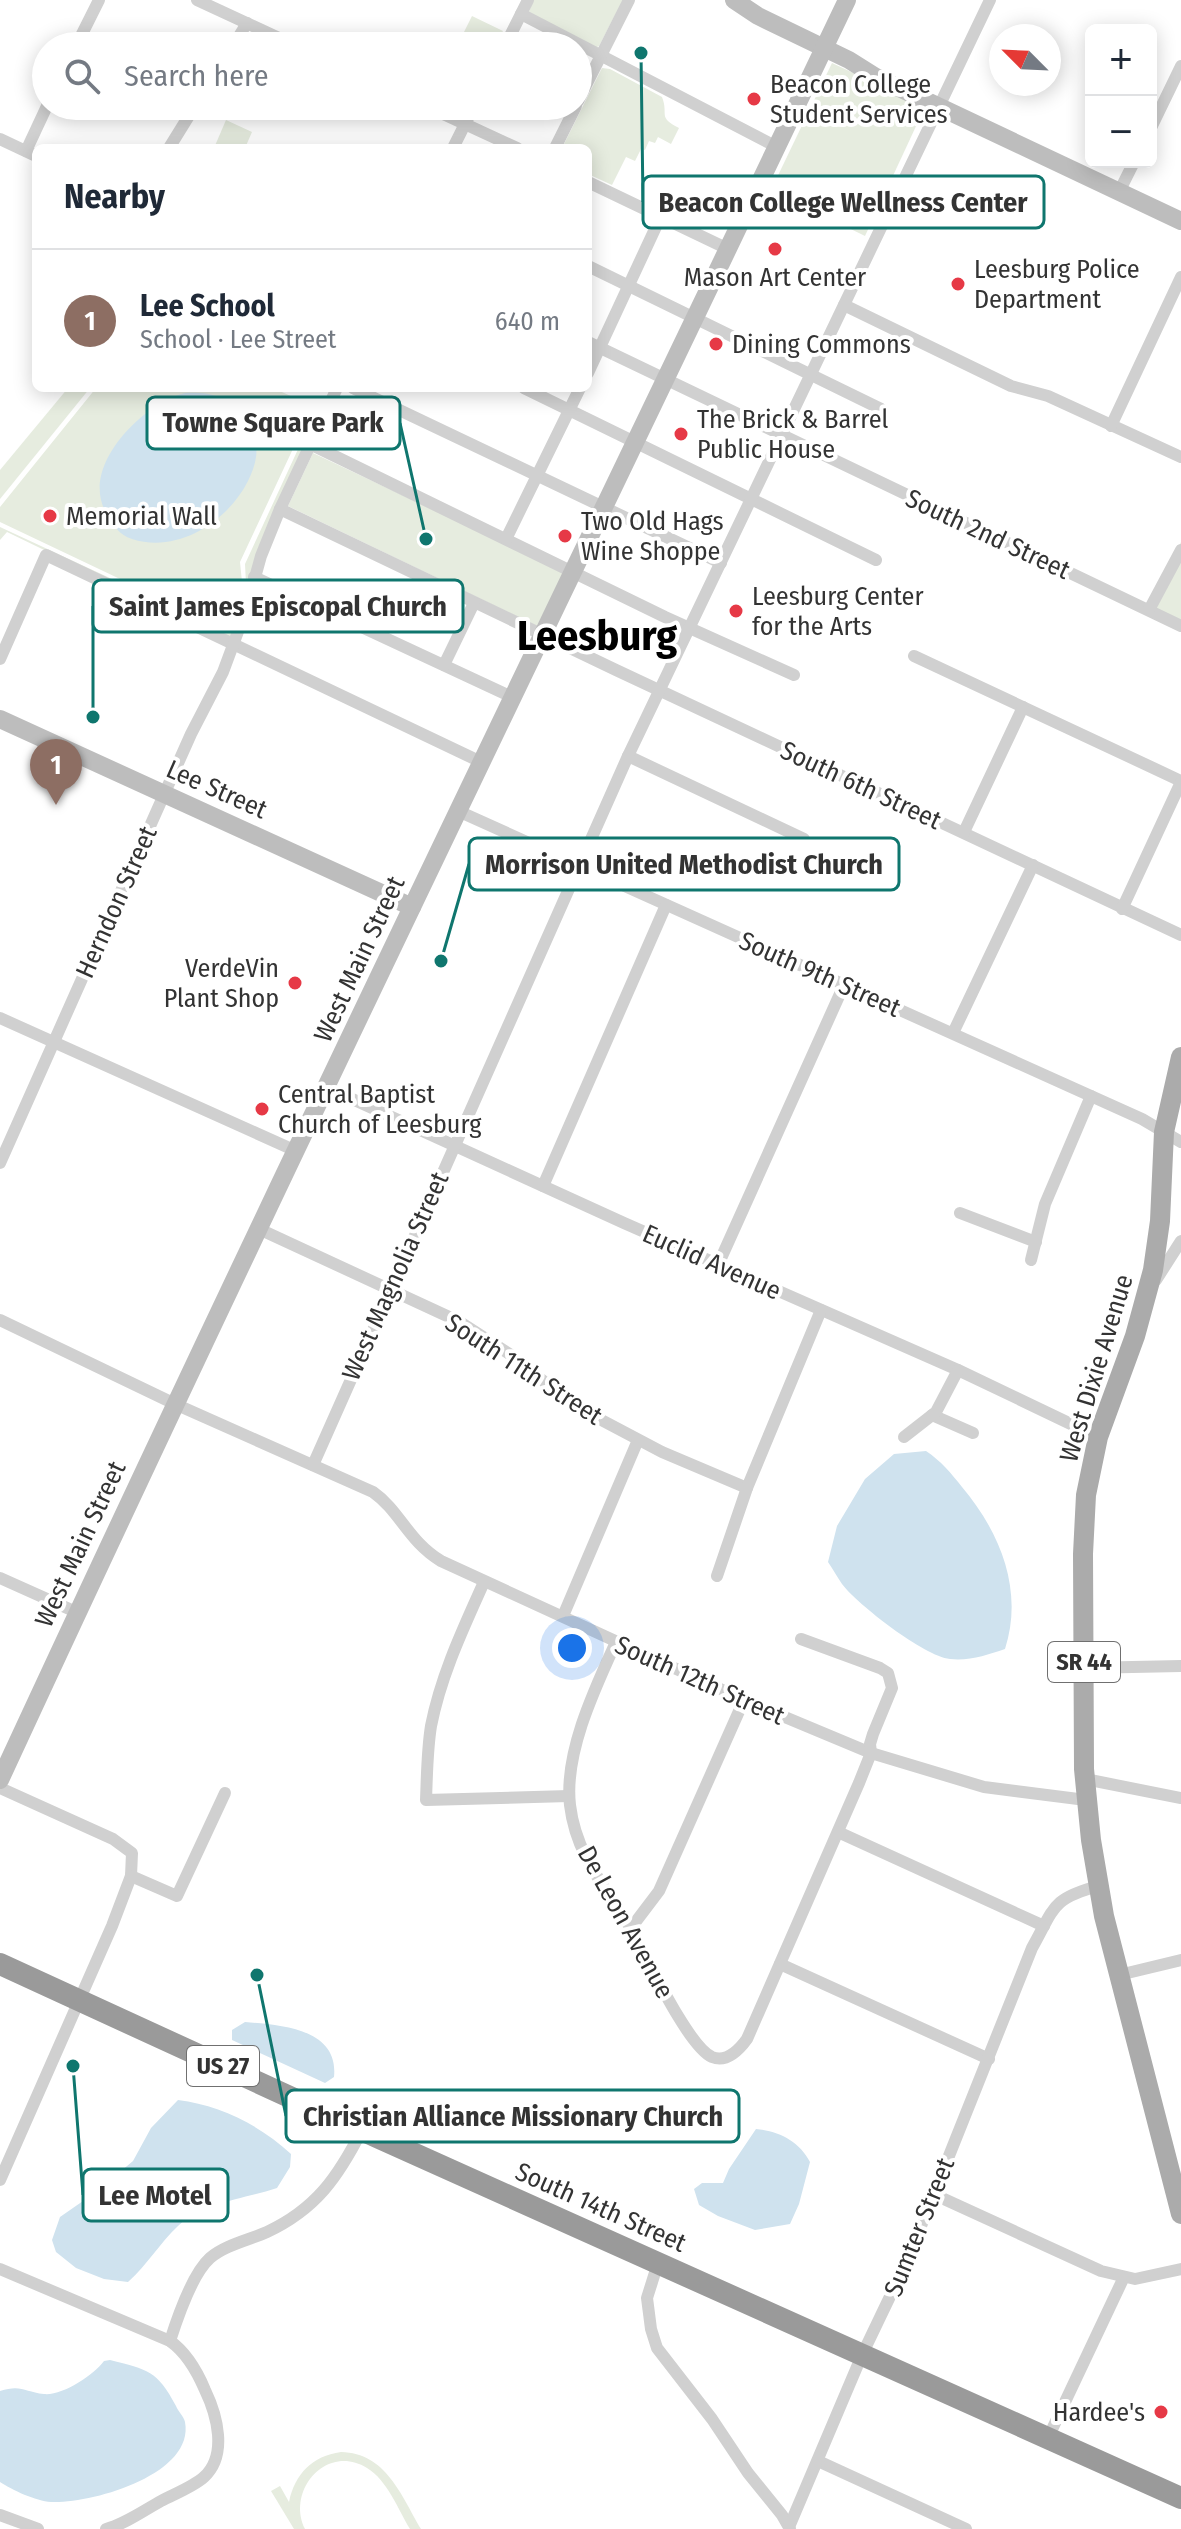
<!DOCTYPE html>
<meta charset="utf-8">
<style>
:root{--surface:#fff;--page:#f6f6f7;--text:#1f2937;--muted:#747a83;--line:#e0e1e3;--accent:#e63946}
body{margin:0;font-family:"Fira Sans Condensed",sans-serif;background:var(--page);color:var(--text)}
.controls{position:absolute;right:24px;top:24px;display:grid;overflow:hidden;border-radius:12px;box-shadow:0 4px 20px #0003}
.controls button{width:72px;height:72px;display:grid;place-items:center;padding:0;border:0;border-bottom:2px solid var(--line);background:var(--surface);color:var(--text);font:40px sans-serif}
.compass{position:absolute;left:989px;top:24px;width:72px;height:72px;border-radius:50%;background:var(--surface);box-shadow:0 4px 20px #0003;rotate:294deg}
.you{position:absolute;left:572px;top:1648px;width:28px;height:28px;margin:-20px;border:6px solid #fff;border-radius:50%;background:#1a73e8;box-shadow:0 0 0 12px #1a73e833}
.badge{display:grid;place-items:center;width:52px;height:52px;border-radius:50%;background:var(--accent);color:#fff;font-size:26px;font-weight:700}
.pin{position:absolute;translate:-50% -66px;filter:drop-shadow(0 2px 4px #0008)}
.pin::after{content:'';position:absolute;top:42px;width:28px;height:24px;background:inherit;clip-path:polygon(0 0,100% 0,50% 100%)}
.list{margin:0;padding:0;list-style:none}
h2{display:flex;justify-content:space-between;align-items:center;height:104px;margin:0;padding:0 32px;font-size:34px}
h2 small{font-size:26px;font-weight:400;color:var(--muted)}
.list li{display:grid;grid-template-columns:52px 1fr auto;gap:24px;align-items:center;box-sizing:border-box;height:144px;padding:0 32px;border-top:2px solid var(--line)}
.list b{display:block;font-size:30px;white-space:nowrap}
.list p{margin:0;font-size:26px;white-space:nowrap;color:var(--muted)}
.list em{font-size:26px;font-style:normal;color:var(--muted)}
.icon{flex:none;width:44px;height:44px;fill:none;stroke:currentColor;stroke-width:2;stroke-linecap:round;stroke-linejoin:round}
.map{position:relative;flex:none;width:1181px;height:2529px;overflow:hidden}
.search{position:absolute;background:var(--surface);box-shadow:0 4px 20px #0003;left:32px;top:32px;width:560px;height:88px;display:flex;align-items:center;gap:20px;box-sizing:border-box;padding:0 28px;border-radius:44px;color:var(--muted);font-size:30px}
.panel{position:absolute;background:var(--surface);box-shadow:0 4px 20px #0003;left:32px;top:144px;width:560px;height:248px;border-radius:12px}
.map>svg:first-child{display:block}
</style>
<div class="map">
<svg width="1181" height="2529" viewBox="0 0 1181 2529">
<rect width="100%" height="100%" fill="#fff"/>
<g fill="#e6ecdf">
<path d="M533,0H623L599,46L595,48L529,12Z"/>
<path d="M472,16L503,31L495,46H457Z"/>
<path d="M832,63L922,105L924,109L865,236L771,190Z"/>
<path d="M602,68L610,69L662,97C669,115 657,117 679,128L671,144L658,137L655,143L649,141L645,150L641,149L635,161L626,157L612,185L588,174V148H562Z"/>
<path d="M226,120L252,132L245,148H214Z"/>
<path d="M68,388H90L0,499V470Z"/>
<path d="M96,388H273L313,406L240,562L242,582L219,626L0,522V507Z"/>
<path d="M318,406L326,410L232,641L7,532L0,540V527L222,630L246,584L245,564Z"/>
<path d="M313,453L565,572L537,626L288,506Z"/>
<path d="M1181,542V626L1149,611Z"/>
<path d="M341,2452C386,2453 401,2495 421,2529H410C398,2509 387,2480 367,2468C327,2443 286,2490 305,2529H294L271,2491L280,2486L289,2502C295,2474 312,2456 341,2452Z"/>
</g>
<g fill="#cfe2ee">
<path d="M185,393C210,392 229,396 243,418C248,426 254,436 256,446C258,457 253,471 248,481C228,521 178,554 132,539C119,535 114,526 107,514C78,468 142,404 185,393Z"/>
<path d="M926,1451C941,1461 951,1473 962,1487C1000,1532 1024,1590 1005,1649C987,1655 970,1661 950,1659C924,1656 858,1605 842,1584C837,1577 833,1569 828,1562L837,1526L865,1479L894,1454Z"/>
<path d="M245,2022C280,2025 339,2028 334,2077L325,2083L232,2040V2030Z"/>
<path d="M178,2100C219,2105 260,2125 291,2154L290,2167L277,2188C245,2199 204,2202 178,2226C159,2244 148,2264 128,2282L104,2279L76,2268L56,2252L52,2240L60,2217L96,2192L133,2161L151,2128Z"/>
<path d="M756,2129C779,2131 799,2141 810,2162L799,2204L790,2224L755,2230L718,2216L699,2205L694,2189L702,2183H723L729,2169Z"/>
<path d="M110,2360C148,2370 157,2370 176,2406C178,2411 184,2417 185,2422C195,2475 90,2504 51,2502C36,2501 12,2490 0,2482V2391C21,2384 25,2392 44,2394C62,2396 94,2375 104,2361Z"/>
</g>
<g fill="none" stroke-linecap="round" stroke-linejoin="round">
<g stroke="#d0d0d0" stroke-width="12">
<path d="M197,0L296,46"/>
<path d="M521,14L777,147"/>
<path d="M76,46L99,0"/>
<path d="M233,46L247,23"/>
<path d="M505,46L528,0"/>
<path d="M578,101L629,0"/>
<path d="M426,106L517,148"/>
<path d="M1151,128L1181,66"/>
<path d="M0,139L36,156"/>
<path d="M169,148L195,106"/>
<path d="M453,148L474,106"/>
<path d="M555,148L576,106"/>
<path d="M26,151L47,106"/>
<path d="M588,182L728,249"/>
<path d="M1119,192L1134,162"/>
<path d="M588,266L881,409"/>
<path d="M844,305L1011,386L1048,396L1181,457"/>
<path d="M588,342L1181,626"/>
<path d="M588,373L661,216"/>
<path d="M353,388L721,563"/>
<path d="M524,388L876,560"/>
<path d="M1111,426L1181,277"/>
<path d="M310,444L665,617L794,675"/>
<path d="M280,509L616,670L1181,935"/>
<path d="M506,539L580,388"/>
<path d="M254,577L512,697"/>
<path d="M1149,610L1181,550"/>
<path d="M914,656L1181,781"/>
<path d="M0,659L46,555L481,762"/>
<path d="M444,665L474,603"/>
<path d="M628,756L804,839"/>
<path d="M458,811L1142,1119L1181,1142"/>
<path d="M964,832L1023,707"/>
<path d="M1122,909L1181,782"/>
<path d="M0,1018L296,1151"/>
<path d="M953,1033L1033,865"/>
<path d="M326,1087L624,1223L958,1370L1098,1437"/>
<path d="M0,1163L191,734L223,672L246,610L261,556L280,509L337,388"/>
<path d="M543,1186L666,905"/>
<path d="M960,1213L1036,1242"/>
<path d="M259,1229L460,1322L511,1355L573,1405L662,1452L747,1488"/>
<path d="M1031,1260L1045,1204L1091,1096"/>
<path d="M718,1265L844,985"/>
<path d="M1156,1280L1181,1241"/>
<path d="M0,1320L175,1404L373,1492C400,1511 408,1541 441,1561L744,1700L871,1753L984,1787L1086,1800"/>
<path d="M932,1415L973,1433"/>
<path d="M904,1437L936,1412L958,1370"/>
<path d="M313,1465L628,756L990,0"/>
<path d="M717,1576L747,1488L821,1310"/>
<path d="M0,1578L76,1612"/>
<path d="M484,1582C463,1629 441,1675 431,1726C427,1751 427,1776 426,1800L569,1796"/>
<path d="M563,1616L638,1440"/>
<path d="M616,1642C595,1688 564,1753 570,1805C572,1822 578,1841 586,1857C597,1880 615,1901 628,1924C644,1951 687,2046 712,2057C727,2063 739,2050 747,2039L859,1783L871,1753L870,1744L873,1734L892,1688L888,1673L880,1668L801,1639"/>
<path d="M1084,1668L1181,1666"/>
<path d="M1085,1779L1181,1798"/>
<path d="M0,1788L113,1839L132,1853L131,1876L112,1926L0,2180"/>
<path d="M838,1832L1044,1926"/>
<path d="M131,1876L177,1896L225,1793"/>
<path d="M631,1928L659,1891L744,1700"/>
<path d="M780,1964L989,2059"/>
<path d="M1119,1975L1181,1960"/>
<path d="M933,2194L1101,2271L1135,2279L1181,2269"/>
<path d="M658,2263L647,2298L651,2329L657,2348L712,2419L748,2473L782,2515L790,2529"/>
<path d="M0,2269L170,2341C187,2353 197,2371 205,2390C217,2415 228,2455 204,2477C193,2487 174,2494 161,2501C143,2511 125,2524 106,2529"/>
<path d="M170,2341C177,2319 193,2273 210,2258C225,2245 249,2240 267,2232C316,2209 338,2177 362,2130"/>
<path d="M1048,2438L1124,2277"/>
<path d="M818,2461L966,2529"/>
<path d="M0,2515L38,2529"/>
<path d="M789,2527L862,2355L907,2261L1032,1948C1055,1907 1051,1899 1098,1886"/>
</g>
<g stroke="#bdbdbd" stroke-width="18">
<path d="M734,0L758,16L849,60L876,77L1181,221"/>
<path d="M0,719L412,907"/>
<path d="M0,1780C276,1183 564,593 847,0"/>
</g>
<path stroke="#ababab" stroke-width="20" d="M1181,1057L1164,1132L1160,1221L1153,1270L1135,1336L1098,1437L1086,1495L1083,1554L1084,1769L1091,1840L1104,1916L1181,2214"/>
<path stroke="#9a9a9a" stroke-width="22" d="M0,1964L377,2137L1181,2498"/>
</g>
<g fill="#e63946" stroke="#fff" stroke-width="3">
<circle cx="754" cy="99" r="8"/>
<circle cx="775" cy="249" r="8"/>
<circle cx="958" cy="284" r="8"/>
<circle cx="716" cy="344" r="8"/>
<circle cx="681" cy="434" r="8"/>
<circle cx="50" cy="516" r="8"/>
<circle cx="565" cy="536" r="8"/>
<circle cx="736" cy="611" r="8"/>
<circle cx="295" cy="983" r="8"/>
<circle cx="262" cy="1109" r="8"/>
<circle cx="1161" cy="2412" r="8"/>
</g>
<g text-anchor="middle" stroke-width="8" stroke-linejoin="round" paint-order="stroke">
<g fill="#fff" stroke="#707070" stroke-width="2">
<rect x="1048" y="1642" width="72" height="40" rx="6"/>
<rect x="187" y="2046" width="72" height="40" rx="6"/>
</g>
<g font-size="24" font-weight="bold" fill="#333">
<text x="1084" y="1670">SR 44</text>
<text x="223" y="2074">US 27</text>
</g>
<g font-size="26" fill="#333" stroke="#fff" text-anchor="start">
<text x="770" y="93">Beacon College<tspan x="770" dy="30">Student Services</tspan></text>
<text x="974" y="278">Leesburg Police<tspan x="974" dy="30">Department</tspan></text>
<text x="775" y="286" text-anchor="middle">Mason Art Center</text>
<text x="732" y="353">Dining Commons</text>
<text x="697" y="428">The Brick &amp; Barrel<tspan x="697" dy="30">Public House</tspan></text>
<text x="66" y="525">Memorial Wall</text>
<text x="581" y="530">Two Old Hags<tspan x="581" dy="30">Wine Shoppe</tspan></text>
<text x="752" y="605">Leesburg Center<tspan x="752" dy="30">for the Arts</tspan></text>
<text x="279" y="977" text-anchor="end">VerdeVin<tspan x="279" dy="30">Plant Shop</tspan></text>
<text x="278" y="1103">Central Baptist<tspan x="278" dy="30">Church of Leesburg</tspan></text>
<text x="1145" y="2421" text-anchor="end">Hardee's</text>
</g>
<g font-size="26" fill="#333" stroke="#fff">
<text transform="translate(988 534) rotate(25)" y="9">South 2nd Street</text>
<text transform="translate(861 785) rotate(25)" y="9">South 6th Street</text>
<text transform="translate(217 789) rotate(24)" y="9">Lee Street</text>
<text transform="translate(116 902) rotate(-66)" y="9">Herndon Street</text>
<text transform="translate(359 959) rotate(-65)" y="9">West Main Street</text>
<text transform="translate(820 974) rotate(24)" y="9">South 9th Street</text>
<text transform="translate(712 1262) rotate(24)" y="9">Euclid Avenue</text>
<text transform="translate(395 1276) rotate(-66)" y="9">West Magnolia Street</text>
<text transform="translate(1096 1368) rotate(-73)" y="9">West Dixie Avenue</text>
<text transform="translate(524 1369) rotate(33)" y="9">South 11th Street</text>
<text transform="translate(80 1544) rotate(-65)" y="9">West Main Street</text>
<text transform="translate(700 1680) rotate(24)" y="9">South 12th Street</text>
<text transform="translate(626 1922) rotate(61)" y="9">De Leon Avenue</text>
<text transform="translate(601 2207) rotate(24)" y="9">South 14th Street</text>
<text transform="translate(919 2227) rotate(-68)" y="9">Sumter Street</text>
</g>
<g font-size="42" font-weight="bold" fill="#000" stroke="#fff">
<text x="597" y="650">Leesburg</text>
</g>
</g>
<path fill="none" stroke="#0f766e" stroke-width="3" d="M641 53L643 202M426 539L400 423M93 717L93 606M441 961L469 864M257 1975L286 2116M73 2066L83 2195"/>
<g fill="#0f766e" stroke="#fff" stroke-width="3">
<circle cx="641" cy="53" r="8"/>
<circle cx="426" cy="539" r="8"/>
<circle cx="93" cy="717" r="8"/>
<circle cx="441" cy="961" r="8"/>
<circle cx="257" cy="1975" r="8"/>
<circle cx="73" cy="2066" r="8"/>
</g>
<g fill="#fff" stroke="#0f766e" stroke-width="3">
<rect x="643" y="176" width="401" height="52" rx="8"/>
<rect x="147" y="397" width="253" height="52" rx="8"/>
<rect x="93" y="580" width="370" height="52" rx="8"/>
<rect x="469" y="838" width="430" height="52" rx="8"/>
<rect x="286" y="2090" width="453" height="52" rx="8"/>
<rect x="83" y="2169" width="145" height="52" rx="8"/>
</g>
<g font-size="28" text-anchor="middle" font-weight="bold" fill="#333">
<text x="843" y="212">Beacon College Wellness Center</text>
<text x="273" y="432">Towne Square Park</text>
<text x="278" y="616">Saint James Episcopal Church</text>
<text x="684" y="874">Morrison United Methodist Church</text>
<text x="513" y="2126">Christian Alliance Missionary Church</text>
<text x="155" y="2205">Lee Motel</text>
</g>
</svg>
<div class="controls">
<button>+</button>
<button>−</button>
</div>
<svg class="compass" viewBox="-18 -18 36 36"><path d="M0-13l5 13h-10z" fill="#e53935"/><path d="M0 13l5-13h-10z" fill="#747a83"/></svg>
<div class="you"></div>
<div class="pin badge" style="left:56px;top:805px;background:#8d6e63">1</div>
<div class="search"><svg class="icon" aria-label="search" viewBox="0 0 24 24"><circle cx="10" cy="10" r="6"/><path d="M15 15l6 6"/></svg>Search here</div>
<section class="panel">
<h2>Nearby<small></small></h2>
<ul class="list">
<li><span class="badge" style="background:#8d6e63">1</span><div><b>Lee School</b><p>School · Lee Street</p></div><em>640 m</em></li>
</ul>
</section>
</div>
